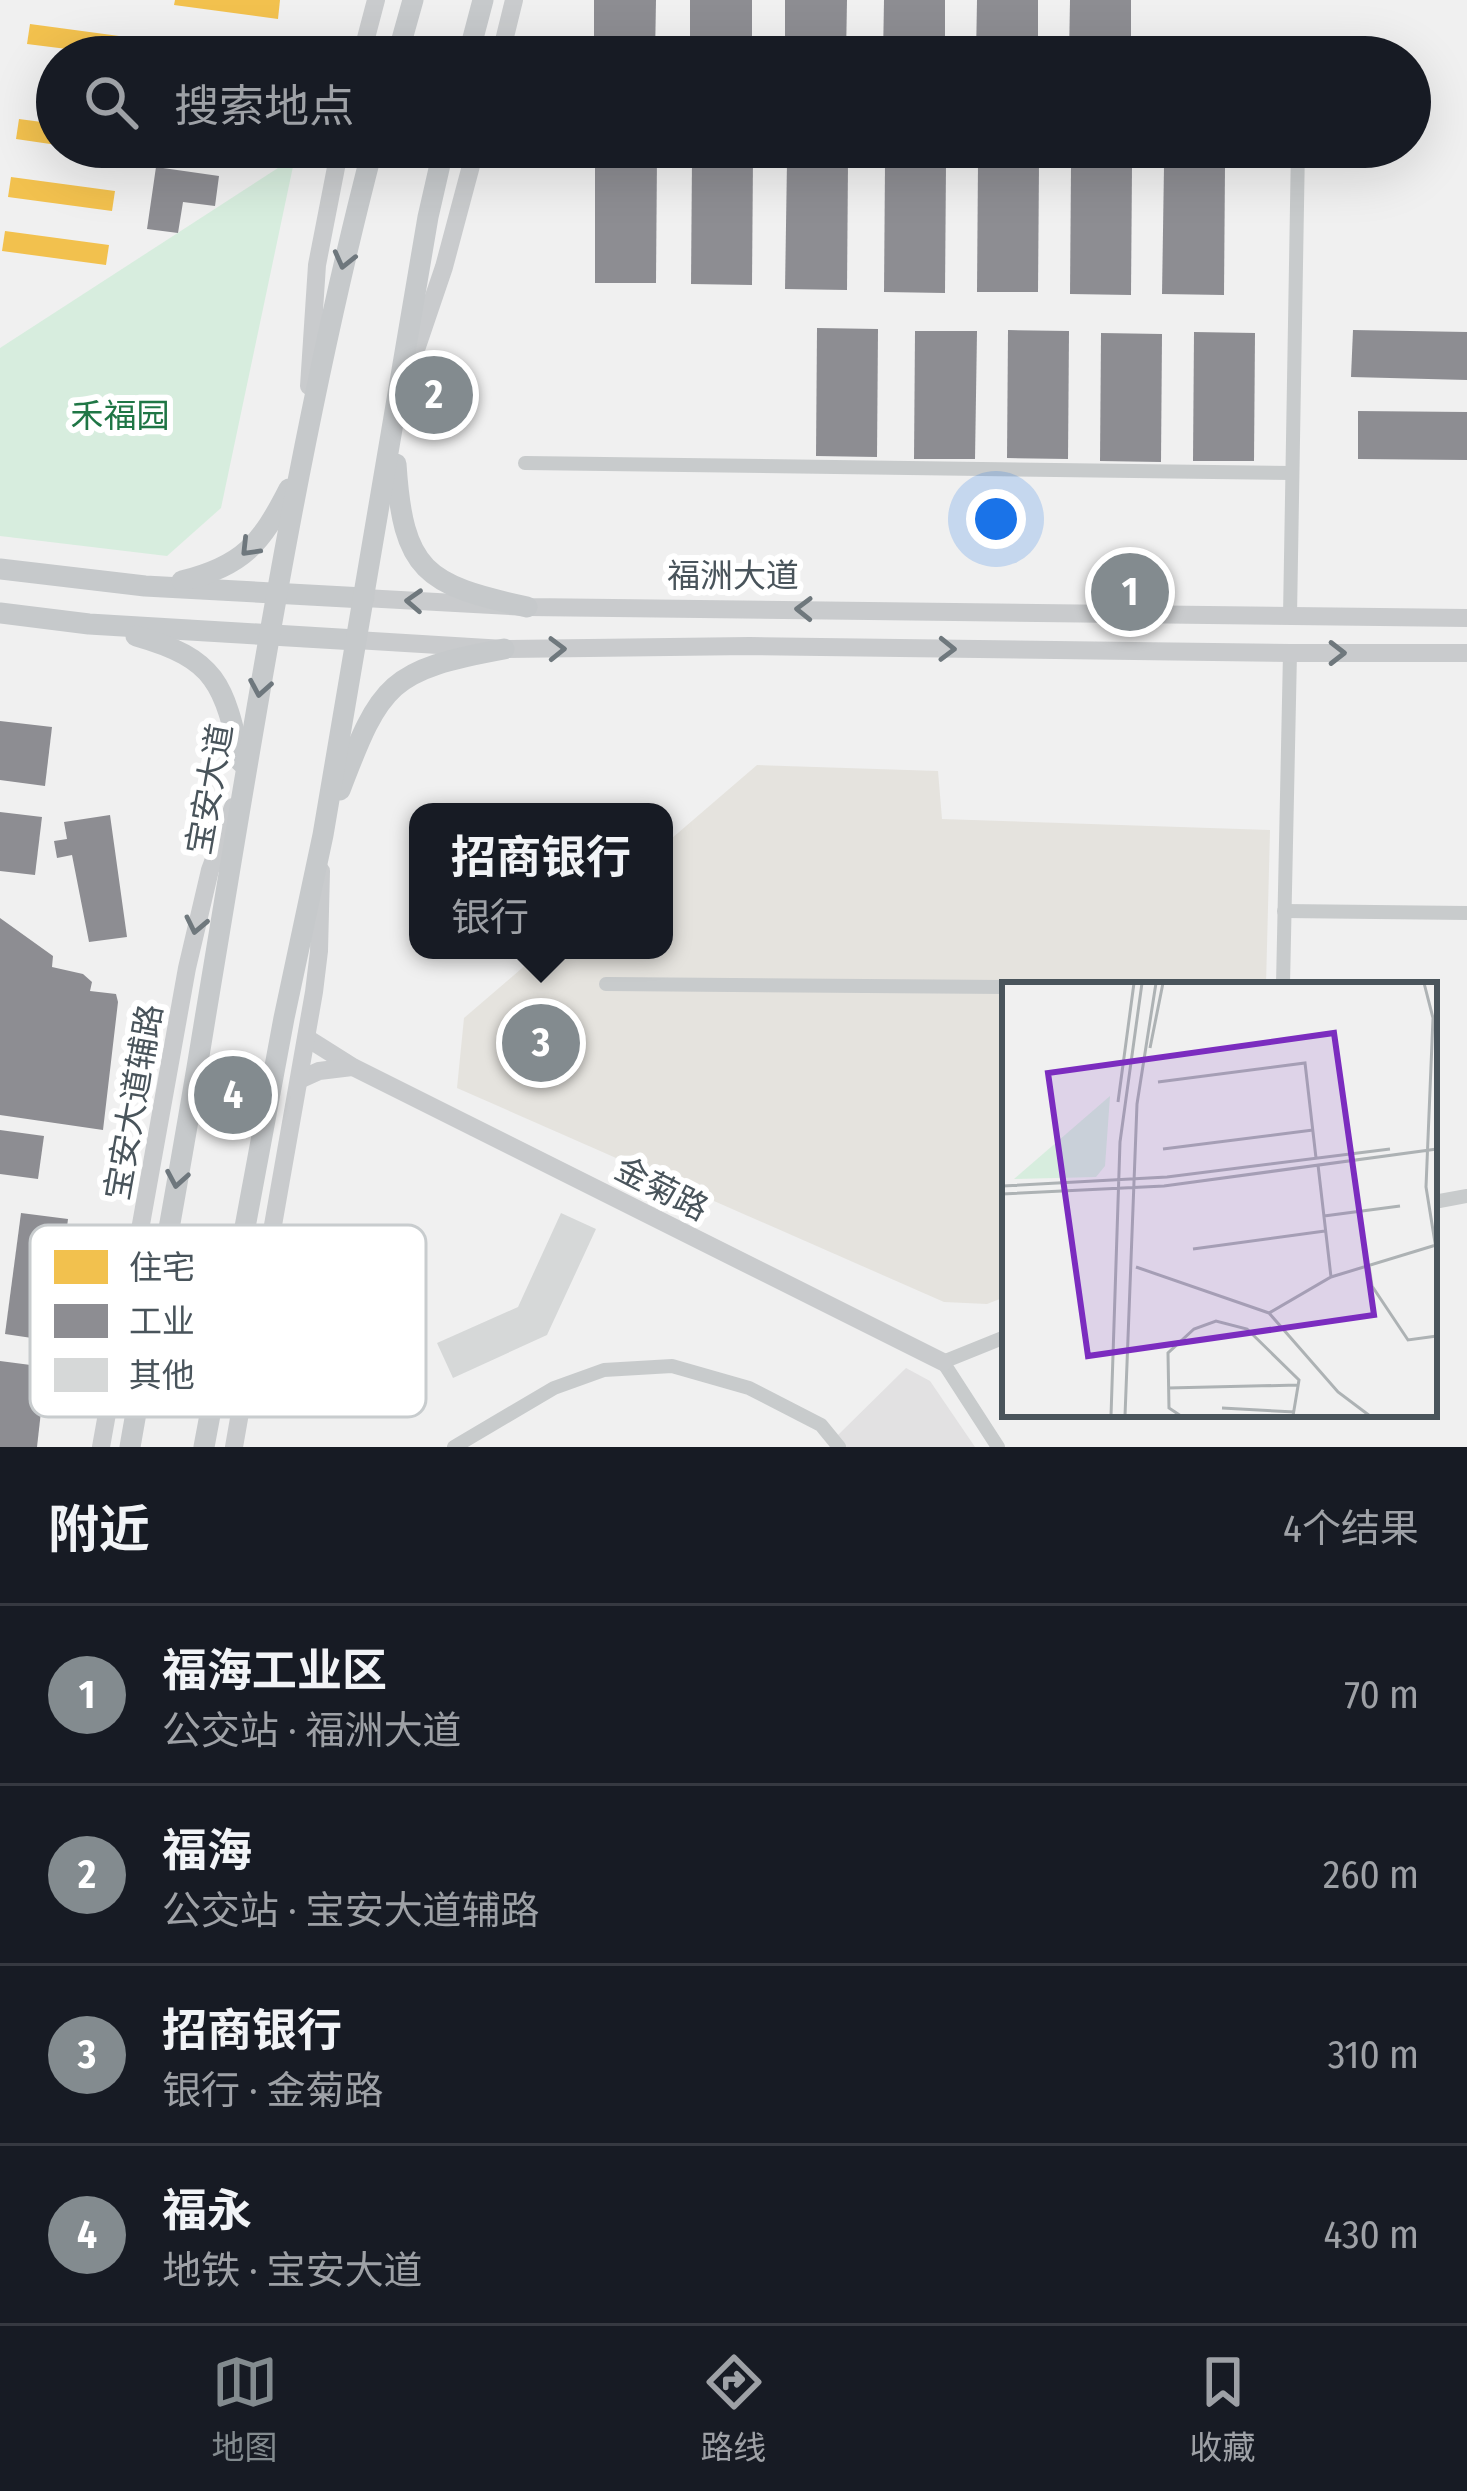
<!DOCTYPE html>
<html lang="zh">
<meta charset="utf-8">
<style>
:root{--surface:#171b24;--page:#242831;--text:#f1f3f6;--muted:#9ea1a6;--line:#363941;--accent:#838b8f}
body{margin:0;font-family:"Fira Sans Condensed","Noto Sans SC",sans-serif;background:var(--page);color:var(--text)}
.you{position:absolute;left:996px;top:519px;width:42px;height:42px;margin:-30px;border:9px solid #fff;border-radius:50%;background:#1a73e8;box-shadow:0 0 0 18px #1a73e833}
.badge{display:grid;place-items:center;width:78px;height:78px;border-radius:50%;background:var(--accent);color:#fff;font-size:39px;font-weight:700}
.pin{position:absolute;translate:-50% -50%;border:6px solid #fff;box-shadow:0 3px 12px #0006}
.popup{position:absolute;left:409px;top:803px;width:264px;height:156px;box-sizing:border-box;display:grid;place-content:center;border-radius:24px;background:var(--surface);filter:drop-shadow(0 3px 9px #0005);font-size:39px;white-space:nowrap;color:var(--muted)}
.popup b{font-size:45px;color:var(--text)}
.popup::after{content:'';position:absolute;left:50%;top:100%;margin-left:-24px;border:24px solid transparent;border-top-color:var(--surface)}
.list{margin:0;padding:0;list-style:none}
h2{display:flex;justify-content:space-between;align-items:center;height:156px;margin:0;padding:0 48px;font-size:51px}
h2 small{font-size:39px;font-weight:400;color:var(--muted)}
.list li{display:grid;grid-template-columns:78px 1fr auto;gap:36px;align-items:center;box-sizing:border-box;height:180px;padding:0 48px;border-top:3px solid var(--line)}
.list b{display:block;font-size:45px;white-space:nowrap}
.list p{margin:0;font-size:39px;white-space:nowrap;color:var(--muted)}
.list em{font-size:39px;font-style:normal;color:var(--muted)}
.icon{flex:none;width:66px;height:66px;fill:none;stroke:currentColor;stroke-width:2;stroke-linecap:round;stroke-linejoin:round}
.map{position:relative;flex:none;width:1467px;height:1447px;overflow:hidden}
.search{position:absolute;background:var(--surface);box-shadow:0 12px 48px #0002;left:36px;right:36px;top:36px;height:132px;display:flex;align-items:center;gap:30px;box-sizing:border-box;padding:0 42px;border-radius:66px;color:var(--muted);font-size:45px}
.sheet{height:876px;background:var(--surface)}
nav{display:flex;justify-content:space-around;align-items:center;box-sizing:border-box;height:168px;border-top:3px solid var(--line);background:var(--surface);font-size:33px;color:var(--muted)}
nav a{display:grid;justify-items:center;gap:6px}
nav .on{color:var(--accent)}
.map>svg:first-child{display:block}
</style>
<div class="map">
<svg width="1467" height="1447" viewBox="0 0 1467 1447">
<rect width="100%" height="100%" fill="#f0f0f0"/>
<path fill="#e5e3de" d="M757,765L938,771L942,819L1270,830L1266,985H1005V1297L987,1304L944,1302L457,1088L464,1018L543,950H664V845Z"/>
<path fill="#e2e1e2" d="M906,1368L930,1381L975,1447H844L836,1437Z"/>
<path fill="#d7edde" d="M295,157L221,508L167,556L0,536V348Z"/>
<g fill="#f2c14e">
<path d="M175,0H280L278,19L174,5Z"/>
<path d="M30,24L134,38L131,57L27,44Z"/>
<path d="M170,41L266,54L265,57H168Z"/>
<path d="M19,119L57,124V145L16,139Z"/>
<path d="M11,177L115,191L112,211L8,197Z"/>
<path d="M5,231L109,245L106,265L2,251Z"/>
</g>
<g fill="#8d8d92">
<path d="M594,0H656L655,57H594Z"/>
<rect x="690" y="0" width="62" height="57"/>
<path d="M785,0H847L846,57H785Z"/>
<path d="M884,0H945V57H883Z"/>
<path d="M977,0H1038V57H976Z"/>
<path d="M1070,0H1131V57H1069Z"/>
<path d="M595,156H657L656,283H595Z"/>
<path d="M692,158H753L752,285L691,284Z"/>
<path d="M787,161L848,162L847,290L785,289Z"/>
<path d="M978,163L1039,164L1038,292H977Z"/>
<path d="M885,164L946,165L945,293L884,292Z"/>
<path d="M1071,166L1132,167L1131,295L1070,294Z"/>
<path d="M1164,166L1225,167L1224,295L1162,294Z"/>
<path d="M156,167L219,176L215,206L183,202L178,233L147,229Z"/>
<path d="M817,328L878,329L877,457L816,456Z"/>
<path d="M1008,330L1069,331L1068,459L1007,458Z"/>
<path d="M1353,330L1467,332V380L1351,377Z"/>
<path d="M915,331H977L975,459H914Z"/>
<path d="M1194,332L1255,333L1254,461H1193Z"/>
<path d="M1101,333L1162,334L1161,462L1100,461Z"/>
<path d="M1358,411L1467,412V460L1358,459Z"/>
<path d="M0,721L52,727L45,786L0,780Z"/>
<path d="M0,812L42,817L35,875L0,871Z"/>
<path d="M110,815L127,937L89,942L72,855L57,858L54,841L67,839L64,822Z"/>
<path d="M0,918L53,956L52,967L83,974L92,982L90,991L116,994L118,1002L103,1130L0,1115Z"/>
<path d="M0,1130L44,1136L38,1179L0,1174Z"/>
<path d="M21,1213L68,1219L52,1341L5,1334Z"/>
<path d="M0,1361L46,1367L37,1447H0Z"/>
</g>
<path fill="#d6d8d8" d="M561,1213L596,1229L547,1335L453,1378L437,1343L518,1307Z"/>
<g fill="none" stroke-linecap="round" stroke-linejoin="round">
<g stroke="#c8cbcc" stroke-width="14">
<path d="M525,463L1292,473"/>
<path d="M1290,616L1298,147"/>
<path d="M1284,911L1467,913"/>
<path d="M606,984L1005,987"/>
<path d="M1283,985L1290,653"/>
<path d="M1434,1202L1467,1196"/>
<path d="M454,1447L554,1388L604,1370L672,1366L749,1388L821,1425L839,1447"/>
<path d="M998,1447L943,1362L1005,1337"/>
</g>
<g stroke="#c9cbcd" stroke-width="18">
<path d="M361,57L376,0"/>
<path d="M500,57L514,0"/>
<path d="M409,370L444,267L476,147"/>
<path d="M309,386L317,265L340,147"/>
<path d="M364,598L527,607L1467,618"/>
<path d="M356,640L504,649L750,646L1290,653H1467"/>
<path d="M307,1038L353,1067L943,1362"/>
<path d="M299,1080L319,1071L352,1067"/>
<path d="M101,1447L187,968L210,870L233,807"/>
<path d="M234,1447L314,992L319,951L321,871"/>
</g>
<g stroke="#c6c9cb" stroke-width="21">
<path d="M397,57L413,0"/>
<path d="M468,57L483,0"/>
<path d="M396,464C403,571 425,585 527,607"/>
<path d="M0,569L145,586L364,598"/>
<path d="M182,581C243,566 261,544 289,489"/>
<path d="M0,613L89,624L356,640"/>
<path d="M136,636C217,659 224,684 241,762"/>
<path d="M340,790C381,682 390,670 504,649"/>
<path d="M130,1447C155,1304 182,1162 205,1019C254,726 298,434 373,147"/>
<path d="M204,1447L284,1018L323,835L428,217L444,147"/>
</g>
</g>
<defs><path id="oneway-chevron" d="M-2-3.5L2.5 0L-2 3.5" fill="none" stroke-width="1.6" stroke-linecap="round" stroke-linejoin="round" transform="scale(3)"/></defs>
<g stroke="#6e777d">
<use href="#oneway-chevron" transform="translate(344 260) rotate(104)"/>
<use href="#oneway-chevron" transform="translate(249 548) rotate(134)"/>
<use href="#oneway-chevron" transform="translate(260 688) rotate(100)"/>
<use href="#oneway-chevron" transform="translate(177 1179) rotate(100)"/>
</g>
<g stroke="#6f787d">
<use href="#oneway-chevron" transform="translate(414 601) rotate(-177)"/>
<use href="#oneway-chevron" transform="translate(804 609) rotate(-179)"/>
<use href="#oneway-chevron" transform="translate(557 649) rotate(-1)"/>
<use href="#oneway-chevron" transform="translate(947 649) rotate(1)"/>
<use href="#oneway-chevron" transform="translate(1337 653)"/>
<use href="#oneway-chevron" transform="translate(196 925) rotate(102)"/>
</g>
<g text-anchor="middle" stroke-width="12" stroke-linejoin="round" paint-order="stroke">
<g font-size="33" fill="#1f7645" stroke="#fff">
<text x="120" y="427">禾福园</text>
</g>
<g font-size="33" fill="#49545b" stroke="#fff">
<text x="733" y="587">福洲大道</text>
<text transform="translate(209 789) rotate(-80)" y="12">宝安大道</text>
<text transform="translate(133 1102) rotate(-80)" y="12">宝安大道辅路</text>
<text transform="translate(662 1188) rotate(27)" y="12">金菊路</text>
</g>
</g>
<g transform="translate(1002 982)">
<rect width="435" height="435" fill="#f0f0f0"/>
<path d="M108,114L103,184L94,195L12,197Z" fill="#d7edde"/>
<path fill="none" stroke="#adb2b4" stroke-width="3" d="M422,1L431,36L424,205L435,273M148,66L161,1M156,100L303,81L314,176M116,120L132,1M161,167L311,148M316,183L329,295M0,204L165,195L388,167M0,212L162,204L435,167M322,234L398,224M191,267L323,249M367,284L370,304L406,358L435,354M134,285L267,331M267,331L329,295L434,263M267,331L336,410L368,434M166,406L296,403M220,426L293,430M109,434L118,160L140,1M123,434L135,122L154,1M179,434L167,426L166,371L192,347L214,339L245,347L297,398L291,434"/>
<path fill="#7b2cbf" fill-opacity="0.15" stroke="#7b2cbf" stroke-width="6" d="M332,51L372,333L86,374L46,91Z"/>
<rect width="435" height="435" fill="none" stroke="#49545b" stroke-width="6"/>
</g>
<rect x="30" y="1225" width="396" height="192" rx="18" fill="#fff" stroke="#c8ccce" stroke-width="3"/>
<rect x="54" y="1250" width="54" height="34" fill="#f2c14e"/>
<rect x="54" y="1304" width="54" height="34" fill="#8d8d92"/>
<rect x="54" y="1358" width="54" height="34" fill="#d6d8d8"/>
<g font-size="33" fill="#49545b">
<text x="129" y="1279">住宅</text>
<text x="129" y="1333">工业</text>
<text x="129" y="1387">其他</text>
</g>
</svg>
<div class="you"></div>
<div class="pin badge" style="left:1130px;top:592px">1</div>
<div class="pin badge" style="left:434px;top:395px">2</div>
<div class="pin badge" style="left:541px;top:1043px">3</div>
<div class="popup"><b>招商银行</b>银行</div>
<div class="pin badge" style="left:233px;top:1095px">4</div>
<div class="search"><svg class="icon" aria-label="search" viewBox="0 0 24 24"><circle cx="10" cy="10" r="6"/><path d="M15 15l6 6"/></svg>搜索地点</div>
</div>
<section class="sheet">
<h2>附近<small>4个结果</small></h2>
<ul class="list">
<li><span class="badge">1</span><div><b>福海工业区</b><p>公交站 · 福洲大道</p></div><em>70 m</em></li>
<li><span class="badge">2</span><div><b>福海</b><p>公交站 · 宝安大道辅路</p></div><em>260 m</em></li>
<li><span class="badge">3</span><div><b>招商银行</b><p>银行 · 金菊路</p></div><em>310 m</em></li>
<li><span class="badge">4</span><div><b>福永</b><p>地铁 · 宝安大道</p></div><em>430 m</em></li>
</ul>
</section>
<nav>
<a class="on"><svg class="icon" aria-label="map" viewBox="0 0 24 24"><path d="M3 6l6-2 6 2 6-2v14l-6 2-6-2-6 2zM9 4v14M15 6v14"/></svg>地图</a>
<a><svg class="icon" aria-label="directions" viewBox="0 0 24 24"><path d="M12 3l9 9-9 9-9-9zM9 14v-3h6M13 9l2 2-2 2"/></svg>路线</a>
<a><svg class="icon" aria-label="saved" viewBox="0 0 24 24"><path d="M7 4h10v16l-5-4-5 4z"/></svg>收藏</a>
</nav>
